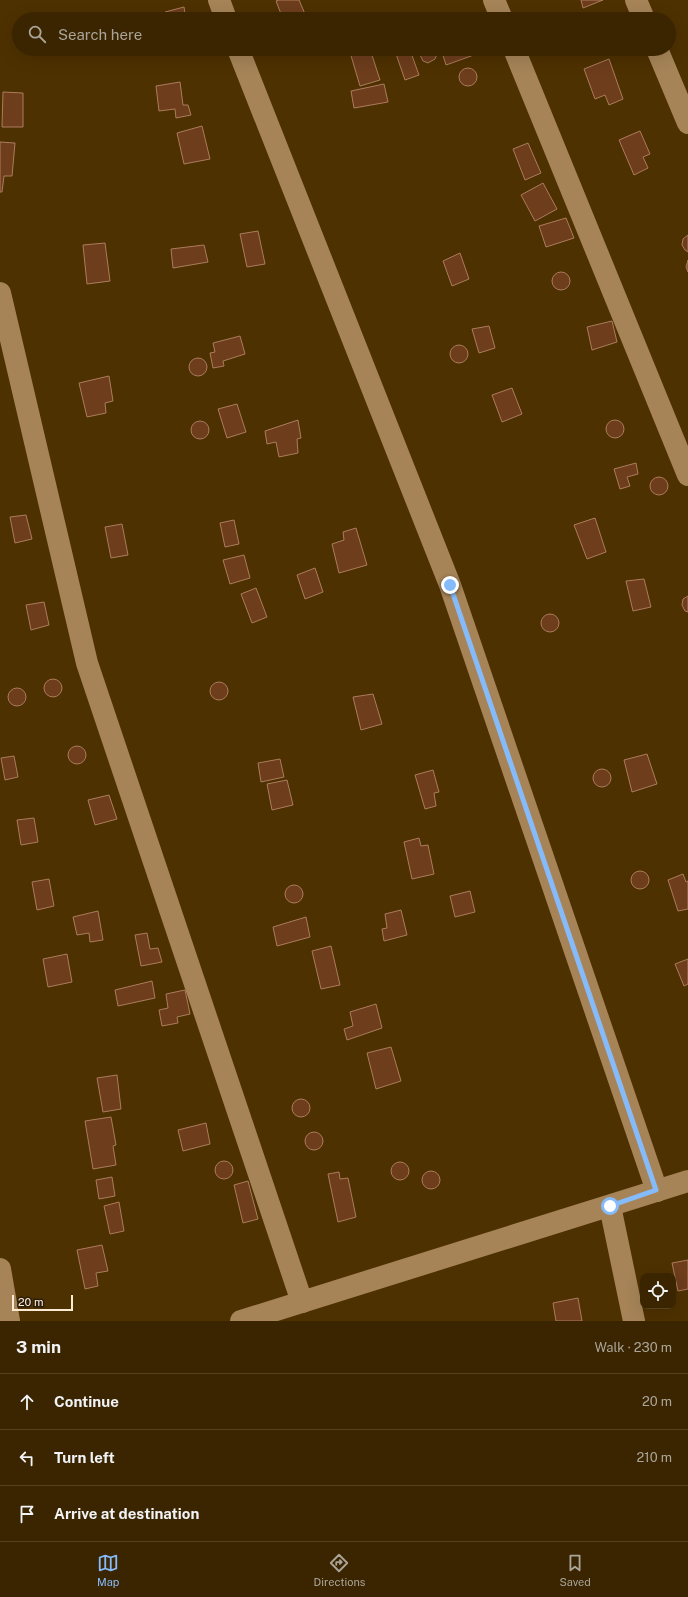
<!DOCTYPE html>
<meta charset="utf-8">
<style>
:root{--surface:#3a2500;--page:#45310f;--text:#f1f3f6;--muted:#aba599;--line:#544222;--accent:#85bbfb}
body{margin:0;font-family:"Public Sans",sans-serif;background:var(--page);color:var(--text)}
.controls{position:absolute;right:12px;bottom:12px;display:grid;overflow:hidden;border-radius:8px;box-shadow:0 4px 16px #0002}
.controls button{width:36px;height:36px;display:grid;place-items:center;padding:0;border:0;border-bottom:1px solid var(--line);background:var(--surface);color:var(--text);font:20px sans-serif}
.scale{position:absolute;left:12px;bottom:10px;width:61px;box-sizing:border-box;padding-left:4px;border:2px solid #fdead3;border-top:0;font-size:11px;line-height:14px;white-space:nowrap;color:#fdead3;-webkit-text-stroke:3px #2a1d0b;paint-order:stroke}
.stop{position:absolute;width:12px;height:12px;margin:-9px;border:3px solid #85bbfb;border-radius:50%;background:#fff}
.stop.end{background:#85bbfb;border-color:#fff;box-shadow:0 1px 4px #0008}
.list{margin:0;padding:0;list-style:none}
h2{display:flex;justify-content:space-between;align-items:center;height:52px;margin:0;padding:0 16px;font-size:17px}
h2 small{font-size:13px;font-weight:400;color:var(--muted)}
.list li{display:grid;grid-template-columns:26px 1fr auto;gap:12px;align-items:center;box-sizing:border-box;height:56px;padding:0 16px;border-top:1px solid var(--line)}
.list b{display:block;font-size:15px;white-space:nowrap}
.list em{font-size:13px;font-style:normal;color:var(--muted)}
.icon{flex:none;width:22px;height:22px;fill:none;stroke:currentColor;stroke-width:2;stroke-linecap:round;stroke-linejoin:round}
.map{position:relative;flex:none;width:688px;height:1321px;overflow:hidden}
.search{position:absolute;background:var(--surface);box-shadow:0 4px 16px #0002;left:12px;right:12px;top:12px;height:44px;display:flex;align-items:center;gap:10px;box-sizing:border-box;padding:0 14px;border-radius:22px;color:var(--muted);font-size:15px}
.sheet{height:220px;background:var(--surface)}
nav{display:flex;justify-content:space-around;align-items:center;box-sizing:border-box;height:56px;border-top:1px solid var(--line);background:var(--surface);font-size:11px;color:var(--muted)}
nav a{display:grid;justify-items:center;gap:2px}
nav .on{color:var(--accent)}
.map>svg:first-child{display:block}
</style>
<div class="map">
<svg width="688" height="1321" viewBox="0 0 688 1321">
<rect width="100%" height="100%" fill="#4e3100"/>
<g fill="#6d3d1c" stroke="#ab7c5e">
<path d="M279,0H299L305,14L293,19H283L276,1Z"/>
<path d="M581,0H603L583,8Z"/>
<path d="M184,7L186,19H166L165,12Z"/>
<path d="M349,49H370L380,80L360,86Z"/>
<path d="M421,49H435L437,54L435,59L428,63L423,61L420,55Z"/>
<path d="M441,49H484L485,51L446,65Z"/>
<path d="M410,50L419,75L405,80L396,54Z"/>
<path d="M609,59L623,99L609,105L605,95L595,99L584,69Z"/>
<circle cx="468" cy="77" r="9"/>
<path d="M180,82L183,105H188L191,115L176,118L175,109L159,111L156,86Z"/>
<path d="M384,84L388,102L354,108L351,91Z"/>
<path d="M3,92L23,93V127H2Z"/>
<path d="M202,126L210,159L184,164L177,133Z"/>
<path d="M640,131L650,154L643,157L648,168L634,175L619,140Z"/>
<path d="M0,142L15,143L12,176H4L2,192H0Z"/>
<path d="M528,143L541,173L525,180L513,149Z"/>
<path d="M543,183L557,209L535,221L521,195Z"/>
<path d="M566,218L574,238L546,247L539,226Z"/>
<path d="M258,231L265,264L247,267L240,234Z"/>
<path d="M688,235V252L685,250L682,245L683,239Z"/>
<path d="M105,243L110,281L87,284L83,245Z"/>
<path d="M204,245L208,262L173,268L171,249Z"/>
<path d="M460,253L469,279L452,286L443,261Z"/>
<path d="M688,260V272L686,267Z"/>
<circle cx="561" cy="281" r="9"/>
<path d="M612,321L617,342L592,350L587,327Z"/>
<path d="M489,326L495,348L479,353L472,329Z"/>
<path d="M240,336L245,354L223,361L224,366L213,368L210,353L215,352L213,343Z"/>
<circle cx="459" cy="354" r="9"/>
<circle cx="198" cy="367" r="9"/>
<path d="M109,376L113,401L105,403L106,413L87,417L79,383Z"/>
<path d="M512,388L522,414L502,422L492,395Z"/>
<path d="M237,404L246,432L227,438L218,409Z"/>
<path d="M298,420L301,438L297,439L298,453L279,457L276,442L267,444L265,431Z"/>
<circle cx="615" cy="429" r="9"/>
<circle cx="200" cy="430" r="9"/>
<path d="M636,463L638,474L627,477L630,486L620,489L614,469Z"/>
<circle cx="659" cy="486" r="9"/>
<path d="M26,515L32,539L15,543L10,517Z"/>
<path d="M595,518L606,552L587,559L574,525Z"/>
<path d="M234,520L239,544L225,547L220,523Z"/>
<path d="M122,524L128,555L111,558L105,527Z"/>
<path d="M356,528L367,565L339,573L332,544L344,540L343,532Z"/>
<path d="M244,555L250,578L230,584L223,560Z"/>
<path d="M315,568L323,592L305,599L297,575Z"/>
<path d="M644,579L651,607L633,611L626,581Z"/>
<path d="M256,588L267,617L252,623L241,594Z"/>
<path d="M688,596V612L685,611L682,605L683,599Z"/>
<path d="M44,602L49,625L31,630L26,605Z"/>
<circle cx="550" cy="623" r="9"/>
<circle cx="53" cy="688" r="9"/>
<circle cx="219" cy="691" r="9"/>
<circle cx="17" cy="697" r="9"/>
<path d="M373,694L382,724L361,730L353,697Z"/>
<circle cx="77" cy="755" r="9"/>
<path d="M647,754L657,784L632,792L624,760Z"/>
<path d="M14,756L18,777L5,780L1,758Z"/>
<path d="M280,759L284,777L261,782L258,763Z"/>
<circle cx="602" cy="778" r="9"/>
<path d="M433,770L439,792L434,793L436,806L425,809L415,775Z"/>
<path d="M287,780L293,805L272,810L267,784Z"/>
<path d="M109,795L117,819L95,825L88,800Z"/>
<path d="M34,818L38,842L21,845L17,820Z"/>
<path d="M419,838L421,846L428,845L434,874L412,879L404,842Z"/>
<circle cx="640" cy="880" r="9"/>
<path d="M683,874L686,882L688,881V909L678,911L668,880Z"/>
<path d="M49,879L54,906L37,910L32,882Z"/>
<circle cx="294" cy="894" r="9"/>
<path d="M470,891L475,912L455,917L450,896Z"/>
<path d="M401,910L407,935L384,941L382,929L387,928L385,914Z"/>
<path d="M98,911L103,940L90,942L89,933L77,935L73,917Z"/>
<path d="M306,917L310,937L277,946L273,927Z"/>
<path d="M147,933L150,949L158,948L162,962L141,966L135,935Z"/>
<path d="M331,946L340,985L321,989L312,951Z"/>
<path d="M67,954L72,982L48,987L43,959Z"/>
<path d="M688,959V984L684,986L675,964Z"/>
<path d="M152,981L155,998L118,1006L115,990Z"/>
<path d="M185,990L190,1014L177,1017L178,1023L162,1026L159,1010L168,1008L166,994Z"/>
<path d="M376,1004L382,1028L347,1040L344,1029L353,1026L350,1012Z"/>
<path d="M391,1047L401,1081L376,1089L367,1053Z"/>
<path d="M117,1075L121,1109L103,1112L97,1078Z"/>
<circle cx="301" cy="1108" r="9"/>
<path d="M111,1117L116,1145L113,1146L116,1165L93,1169L85,1121Z"/>
<path d="M206,1123L210,1144L183,1151L178,1130Z"/>
<circle cx="314" cy="1141" r="9"/>
<circle cx="224" cy="1170" r="9"/>
<circle cx="400" cy="1171" r="9"/>
<circle cx="431" cy="1180" r="9"/>
<path d="M339,1172L340,1179L348,1178L356,1217L338,1222L328,1174Z"/>
<path d="M112,1177L115,1196L99,1199L96,1180Z"/>
<path d="M248,1181L258,1219L243,1223L234,1185Z"/>
<path d="M119,1202L124,1231L110,1234L104,1206Z"/>
<path d="M102,1245L108,1271L96,1273L98,1286L85,1289L77,1250Z"/>
<path d="M688,1260V1289L678,1291L672,1263Z"/>
<path d="M578,1298L582,1321H556L553,1303Z"/>
</g>
<g fill="none" stroke-linecap="round" stroke-linejoin="round">
<g stroke="#a68458" stroke-width="22">
<path d="M219,0L226,19"/>
<path d="M494,0L502,19"/>
<path d="M636,0L644,19"/>
<path d="M238,49L450,585L657,1191"/>
<path d="M514,49L688,475"/>
<path d="M657,49L688,123"/>
<path d="M0,293L87,663L302,1302"/>
<path d="M610,1206L634,1321"/>
<path d="M0,1269L9,1321"/>
<path d="M241,1321L688,1181"/>
</g>
</g>
<g fill="none" stroke-linecap="round" stroke-linejoin="round">
<path stroke="#85bbfb" stroke-width="5" d="M450,585L656,1190L610,1206"/>
</g>
</svg>
<div class="controls">
<button><svg class="icon" aria-label="locate" viewBox="0 0 24 24"><circle cx="12" cy="12" r="6"/><path d="M12 2v4M12 18v4M2 12h4M18 12h4"/></svg></button>
</div>
<div class="scale">20 m</div>
<div class="stop" style="left:610px;top:1206px"></div>
<div class="stop end" style="left:450px;top:585px"></div>
<div class="search"><svg class="icon" aria-label="search" viewBox="0 0 24 24"><circle cx="10" cy="10" r="6"/><path d="M15 15l6 6"/></svg>Search here</div>
</div>
<section class="sheet">
<h2>3 min<small>Walk · 230 m</small></h2>
<ul class="list">
<li><svg class="icon" aria-label="ahead" viewBox="0 0 24 24"><path d="M12 20V5M6 11l6-6 6 6"/></svg><div><b>Continue</b></div><em>20 m</em></li>
<li><svg class="icon" aria-label="left" viewBox="0 0 24 24"><path d="M17 20v-9H6M10 6l-5 5 5 5"/></svg><div><b>Turn left</b></div><em>210 m</em></li>
<li><svg class="icon" aria-label="arrive" viewBox="0 0 24 24"><path d="M6 21V4h12l-3 4 3 4H6"/></svg><div><b>Arrive at destination</b></div></li>
</ul>
</section>
<nav>
<a class="on"><svg class="icon" aria-label="map" viewBox="0 0 24 24"><path d="M3 6l6-2 6 2 6-2v14l-6 2-6-2-6 2zM9 4v14M15 6v14"/></svg>Map</a>
<a><svg class="icon" aria-label="directions" viewBox="0 0 24 24"><path d="M12 3l9 9-9 9-9-9zM9 14v-3h6M13 9l2 2-2 2"/></svg>Directions</a>
<a><svg class="icon" aria-label="saved" viewBox="0 0 24 24"><path d="M7 4h10v16l-5-4-5 4z"/></svg>Saved</a>
</nav>
